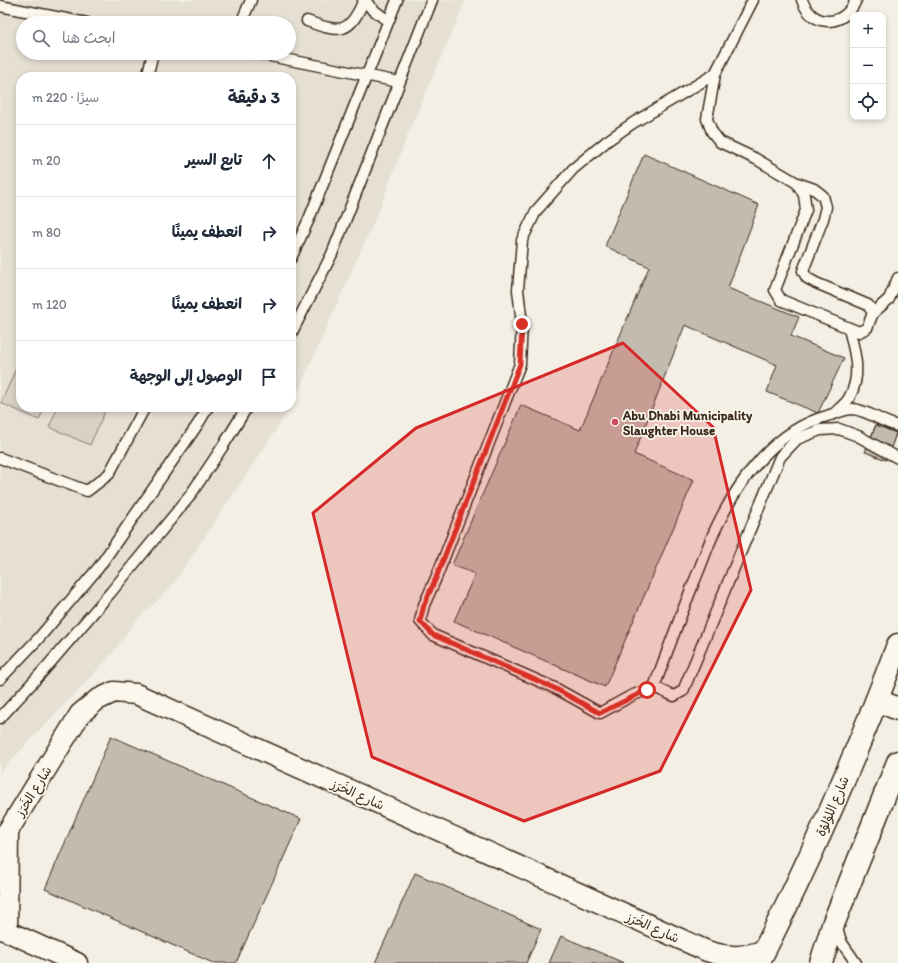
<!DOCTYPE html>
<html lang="ar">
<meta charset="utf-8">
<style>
:root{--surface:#fff;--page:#f6f6f7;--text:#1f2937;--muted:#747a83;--line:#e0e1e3}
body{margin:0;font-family:Itim,"Playpen Sans Arabic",sans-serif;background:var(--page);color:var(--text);direction:rtl}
.controls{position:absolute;right:12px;top:12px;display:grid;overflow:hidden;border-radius:8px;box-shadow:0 2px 6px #0003}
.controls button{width:36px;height:36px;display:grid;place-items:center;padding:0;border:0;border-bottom:1px solid var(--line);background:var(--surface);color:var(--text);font:20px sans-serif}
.stop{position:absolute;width:12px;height:12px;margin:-9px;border:3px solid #d93025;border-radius:50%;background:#fff}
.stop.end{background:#d93025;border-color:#fff;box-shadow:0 1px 4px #0008}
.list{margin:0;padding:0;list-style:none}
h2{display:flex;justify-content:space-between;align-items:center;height:52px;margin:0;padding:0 16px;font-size:17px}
h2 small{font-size:13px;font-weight:400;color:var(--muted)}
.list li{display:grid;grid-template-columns:26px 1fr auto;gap:12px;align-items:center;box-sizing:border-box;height:72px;padding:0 16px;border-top:1px solid var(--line)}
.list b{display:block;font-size:15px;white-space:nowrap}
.list em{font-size:13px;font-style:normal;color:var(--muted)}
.icon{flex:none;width:22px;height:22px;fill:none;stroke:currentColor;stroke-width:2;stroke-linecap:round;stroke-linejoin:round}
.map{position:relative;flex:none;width:898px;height:963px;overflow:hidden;direction:ltr}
.search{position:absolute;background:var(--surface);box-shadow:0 2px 6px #0003;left:16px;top:16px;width:280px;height:44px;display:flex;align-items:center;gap:10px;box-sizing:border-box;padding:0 14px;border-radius:22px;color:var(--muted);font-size:15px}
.panel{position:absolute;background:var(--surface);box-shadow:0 2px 6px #0003;left:16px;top:72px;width:280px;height:340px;border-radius:16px;direction:rtl}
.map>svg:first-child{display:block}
</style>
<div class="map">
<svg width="898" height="963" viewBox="0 0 898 963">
<rect width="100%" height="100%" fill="#f3efe4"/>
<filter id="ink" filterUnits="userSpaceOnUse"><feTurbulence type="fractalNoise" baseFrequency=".025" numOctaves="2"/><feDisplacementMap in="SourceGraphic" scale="8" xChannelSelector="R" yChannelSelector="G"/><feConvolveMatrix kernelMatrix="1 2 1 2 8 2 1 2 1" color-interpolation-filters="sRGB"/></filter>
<g filter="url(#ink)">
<path fill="#e5dfd4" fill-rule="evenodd" d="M0,0H466L409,131L379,210L290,409L171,587L134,623L112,654L0,772ZM23,23H289V53H23ZM21,77H291V407H21Z"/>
<g fill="#d8d1c6" stroke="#8a7e72">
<path d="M21,357V407H45L39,420L1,403Z"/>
<path d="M58,407H107L90,445L49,427Z"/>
</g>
<g fill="#c3bbb0" stroke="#3b2a1e">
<path d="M644,154L759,205L728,288L799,317L791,336L844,358L818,413L767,392L777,365L685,325L634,454L694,480L605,687L454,621L475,574L452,565L521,405L580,430L649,267L605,246Z"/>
<path d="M880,414L898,420V429L886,460L865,452Z"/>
<path d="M876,425L896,433L891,448L870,440Z"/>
<path d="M111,736L301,819L236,963H213L45,889Z"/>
<path d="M415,873L541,929L526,963H375Z"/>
<path d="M561,936L624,963H549Z"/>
</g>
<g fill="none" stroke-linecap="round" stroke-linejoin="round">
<defs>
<g id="lane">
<path d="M365,0L371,8L388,21"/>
<path d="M753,0L715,74L707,119L712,132L720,142L756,159L797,183L814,189L823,196L826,207L823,219L803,271L807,278L816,283L868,305L873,313L867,328L859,332L781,300L775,290L806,210L804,195L797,183"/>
<path d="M802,0C812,29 845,27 856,0"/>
<path d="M0,6L87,23"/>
<path d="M307,21C340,33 349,35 364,0"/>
<path d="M241,23L251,0"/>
<path d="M255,53L399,82"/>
<path d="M715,74L633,123L607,141L573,169L536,211L522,240L518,290L522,324L520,364L436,578L424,605L420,621L433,635L555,688L600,713L631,696L654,687C667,652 680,617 694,582C702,564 708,544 717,526C739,480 775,430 827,416C834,414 845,409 853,409C870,411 882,423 898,426"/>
<path d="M147,77L153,53"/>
<path d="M291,258L309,219L397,0"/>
<path d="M873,313L889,299L898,278"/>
<path d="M291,334L332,254L432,0"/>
<path d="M834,414C838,409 846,404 849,398C862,376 855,352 849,329"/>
<path d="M0,458L87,491L109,474L145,407"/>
<path d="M0,679L38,639L99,567L198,424L208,407"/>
<path d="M654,687L674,696L683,691L780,457L797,439L820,430L839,429L858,436L898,458"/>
<path d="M0,718L44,670L111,592L189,497L223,446L247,407"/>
<path d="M836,927L842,943L856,963"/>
</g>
<g id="street">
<path d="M0,840L8,831L80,714L97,700L114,692L136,694L707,951C729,958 743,958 765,950"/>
<path d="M0,928L77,963"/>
<path d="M7,931L8,831"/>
</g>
<g id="secondary">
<path d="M877,700L898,709"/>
<path d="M758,963C811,860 857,753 898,645"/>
<path d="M821,963L834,922L898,762"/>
</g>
</defs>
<use href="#lane" stroke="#3b2a1e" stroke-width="13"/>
<use href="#street" stroke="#3b2a1e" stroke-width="23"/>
<use href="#secondary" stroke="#3b2a1e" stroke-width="25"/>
<use href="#lane" stroke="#fbf7ec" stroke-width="10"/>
<use href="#street" stroke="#fbf7ec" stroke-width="20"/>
<use href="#secondary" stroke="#fbf7ec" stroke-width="22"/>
</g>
</g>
<g fill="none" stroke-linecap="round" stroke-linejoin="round" filter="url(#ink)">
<path stroke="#d93025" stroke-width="5" d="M522,324L520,364L436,578L424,605L420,621L433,635L554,688L600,713L647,690"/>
</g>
<path fill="#d62828" fill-opacity="0.2" stroke="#d62828" stroke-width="3" stroke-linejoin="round" d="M623,343L713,427L751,590L660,771L524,821L372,757L313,513L416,428Z"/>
<circle fill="#d1495b" stroke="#fbf7ec" stroke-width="1.5" cx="615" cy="422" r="4"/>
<g text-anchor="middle" stroke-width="3.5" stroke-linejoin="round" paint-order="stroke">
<g font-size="13" font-weight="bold" fill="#3b2a1e" stroke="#fbf7ec" text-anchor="start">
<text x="623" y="420">Abu Dhabi Municipality<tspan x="623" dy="15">Slaughter House</tspan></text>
</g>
<g font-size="13" fill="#3b2a1e" stroke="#fbf7ec">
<text transform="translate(33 791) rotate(-58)" y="5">شارع الخَرَز</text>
<text transform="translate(358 794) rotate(24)" y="5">شارع الخَرَز</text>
<text transform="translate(832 806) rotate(-67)" y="5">شارع اللؤلؤة</text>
<text transform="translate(653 927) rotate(24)" y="5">شارع الخَرَز</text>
</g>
</g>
</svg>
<div class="controls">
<button>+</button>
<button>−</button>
<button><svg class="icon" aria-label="locate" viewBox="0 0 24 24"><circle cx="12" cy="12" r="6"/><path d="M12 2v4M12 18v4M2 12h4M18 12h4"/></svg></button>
</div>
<div class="stop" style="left:647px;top:690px"></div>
<div class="stop end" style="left:522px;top:324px"></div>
<div class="search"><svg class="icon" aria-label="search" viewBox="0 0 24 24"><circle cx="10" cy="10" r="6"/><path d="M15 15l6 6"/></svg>ابحث هنا</div>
<section class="panel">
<h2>3 دقيقة<small>سيرًا · 220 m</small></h2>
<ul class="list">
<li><svg class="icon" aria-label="ahead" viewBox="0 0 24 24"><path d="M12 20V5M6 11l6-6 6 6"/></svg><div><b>تابع السير</b></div><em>20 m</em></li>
<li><svg class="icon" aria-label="right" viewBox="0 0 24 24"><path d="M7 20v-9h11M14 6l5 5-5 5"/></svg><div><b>انعطف يمينًا</b></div><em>80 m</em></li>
<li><svg class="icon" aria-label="right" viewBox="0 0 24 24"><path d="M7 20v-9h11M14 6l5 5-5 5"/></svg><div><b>انعطف يمينًا</b></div><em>120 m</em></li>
<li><svg class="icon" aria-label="arrive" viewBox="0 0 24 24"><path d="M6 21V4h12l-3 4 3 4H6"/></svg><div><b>الوصول إلى الوجهة</b></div></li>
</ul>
</section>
</div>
